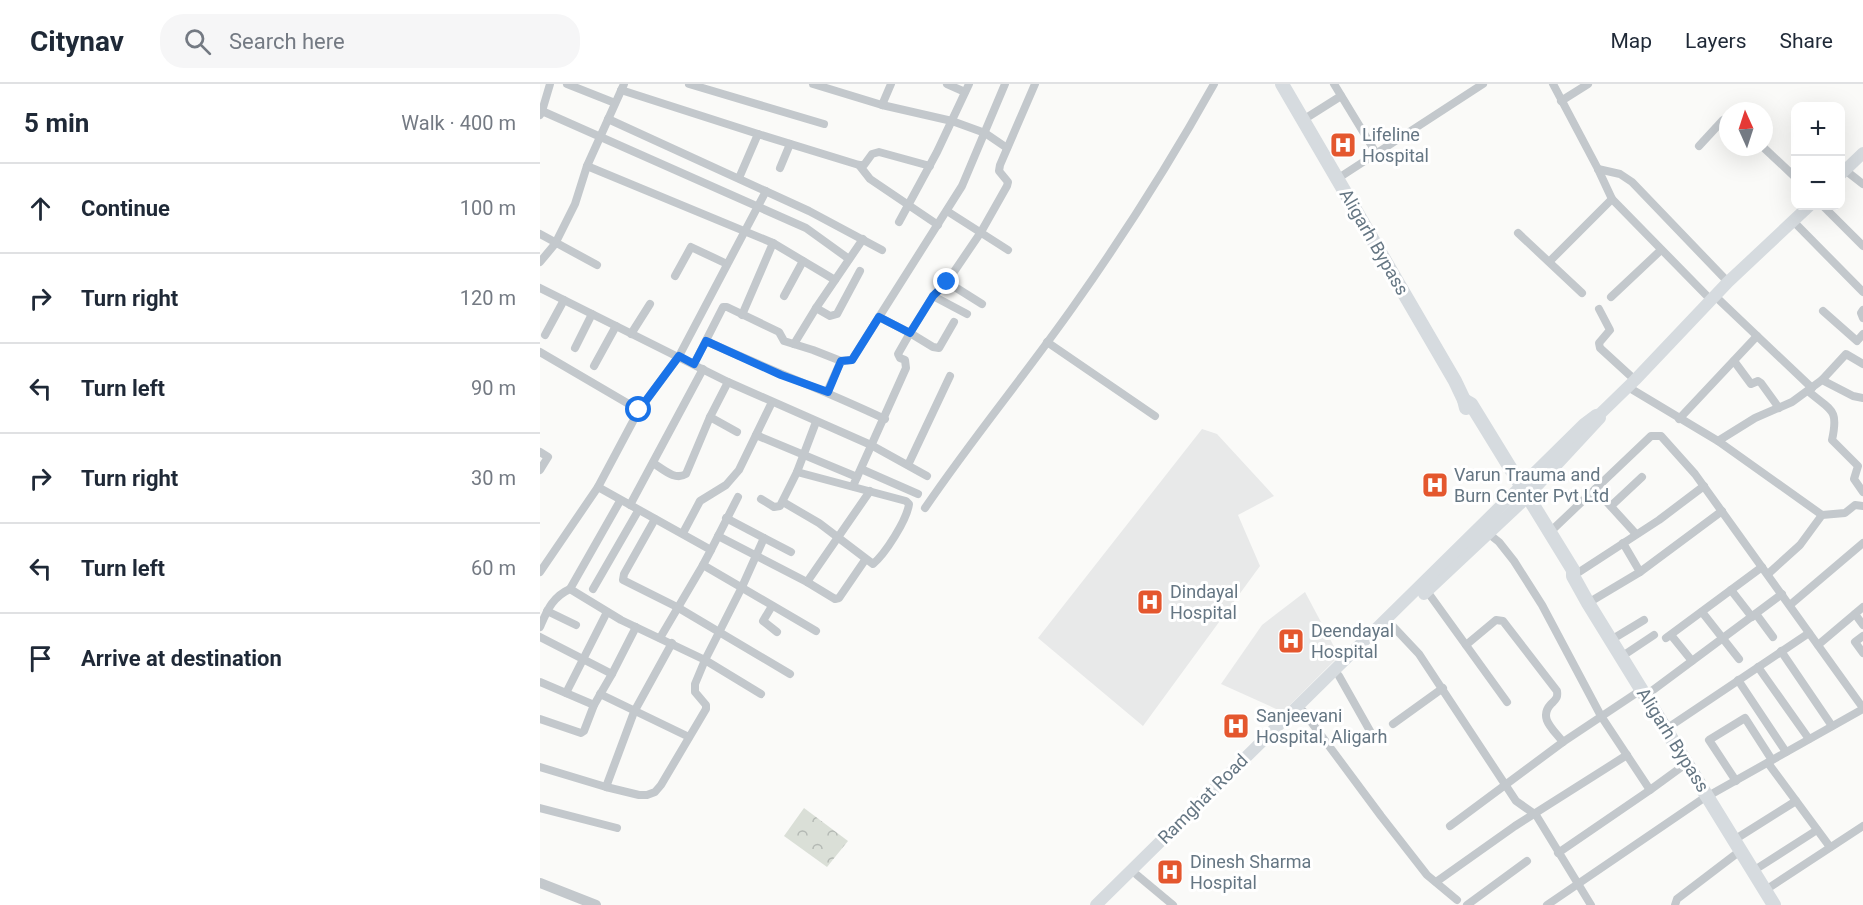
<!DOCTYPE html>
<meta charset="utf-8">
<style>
:root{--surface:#fff;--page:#f6f6f7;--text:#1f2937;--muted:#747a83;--line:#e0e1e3}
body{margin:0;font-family:Roboto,sans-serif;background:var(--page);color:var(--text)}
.controls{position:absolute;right:18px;top:18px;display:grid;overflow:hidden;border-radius:12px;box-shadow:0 6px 24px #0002}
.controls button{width:54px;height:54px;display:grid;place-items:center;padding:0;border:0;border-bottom:2px solid var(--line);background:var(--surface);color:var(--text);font:30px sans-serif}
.compass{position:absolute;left:1179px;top:18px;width:54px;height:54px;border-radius:50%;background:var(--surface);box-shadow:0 6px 24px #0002;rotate:357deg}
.stop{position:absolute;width:18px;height:18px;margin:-14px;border:4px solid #1a73e8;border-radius:50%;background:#fff}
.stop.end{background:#1a73e8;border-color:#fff;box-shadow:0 2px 6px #0008}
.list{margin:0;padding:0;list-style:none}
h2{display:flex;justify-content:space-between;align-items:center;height:78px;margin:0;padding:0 24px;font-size:26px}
h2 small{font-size:20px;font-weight:400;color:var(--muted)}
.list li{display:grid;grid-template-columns:39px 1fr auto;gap:18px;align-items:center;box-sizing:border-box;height:90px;padding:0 24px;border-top:2px solid var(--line)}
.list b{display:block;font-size:22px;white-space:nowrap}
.list em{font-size:20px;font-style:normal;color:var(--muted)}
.icon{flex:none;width:33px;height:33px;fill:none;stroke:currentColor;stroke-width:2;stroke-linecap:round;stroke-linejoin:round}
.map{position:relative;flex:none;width:1323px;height:821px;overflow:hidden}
header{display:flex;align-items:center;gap:36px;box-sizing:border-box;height:84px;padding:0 30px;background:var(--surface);border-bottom:2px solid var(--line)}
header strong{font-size:28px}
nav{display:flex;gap:33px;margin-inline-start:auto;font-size:21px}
.search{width:420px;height:54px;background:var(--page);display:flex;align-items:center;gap:15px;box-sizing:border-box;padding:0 21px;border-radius:24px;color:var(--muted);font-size:22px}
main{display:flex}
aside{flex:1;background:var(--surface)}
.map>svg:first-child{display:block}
</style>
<header>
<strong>Citynav</strong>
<div class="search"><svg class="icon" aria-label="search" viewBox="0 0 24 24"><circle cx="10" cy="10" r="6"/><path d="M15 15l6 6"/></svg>Search here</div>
<nav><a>Map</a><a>Layers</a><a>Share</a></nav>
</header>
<main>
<aside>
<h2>5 min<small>Walk · 400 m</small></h2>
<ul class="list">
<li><svg class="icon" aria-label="ahead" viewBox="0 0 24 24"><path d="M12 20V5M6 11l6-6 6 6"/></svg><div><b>Continue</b></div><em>100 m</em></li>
<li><svg class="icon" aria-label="right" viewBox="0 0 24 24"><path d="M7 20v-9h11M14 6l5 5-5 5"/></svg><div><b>Turn right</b></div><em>120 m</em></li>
<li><svg class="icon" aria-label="left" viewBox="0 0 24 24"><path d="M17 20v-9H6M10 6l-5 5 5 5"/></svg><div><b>Turn left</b></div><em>90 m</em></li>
<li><svg class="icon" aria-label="right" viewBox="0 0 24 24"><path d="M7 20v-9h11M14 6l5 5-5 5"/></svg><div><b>Turn right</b></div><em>30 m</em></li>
<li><svg class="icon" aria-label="left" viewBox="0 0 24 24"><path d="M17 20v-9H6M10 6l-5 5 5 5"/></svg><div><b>Turn left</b></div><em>60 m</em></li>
<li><svg class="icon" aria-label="arrive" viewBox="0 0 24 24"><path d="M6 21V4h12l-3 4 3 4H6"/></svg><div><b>Arrive at destination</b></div></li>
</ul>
</aside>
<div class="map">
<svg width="1323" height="821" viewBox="0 0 1323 821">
<defs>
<pattern id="forest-crowns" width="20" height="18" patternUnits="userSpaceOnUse" patternTransform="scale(1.5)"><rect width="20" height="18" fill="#dadfd7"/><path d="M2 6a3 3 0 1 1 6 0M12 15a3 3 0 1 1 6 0" fill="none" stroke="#b4b9b4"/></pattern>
</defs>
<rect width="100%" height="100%" fill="#fafaf8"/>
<g fill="#e8e9e9">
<path d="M662,345L677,350L734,412L698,431L720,482L603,642L498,554Z"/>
<path d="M765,508L799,572L743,628L681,600L722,541Z"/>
</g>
<path fill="url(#forest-crowns)" d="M264,724L308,757L287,783L244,752Z"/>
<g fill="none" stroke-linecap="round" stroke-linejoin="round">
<g stroke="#c3c8cc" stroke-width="8">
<path d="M27,0L75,19"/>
<path d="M149,0L284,40"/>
<path d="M273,0L342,21L412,37L445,49L467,64"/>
<path d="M407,0L425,8"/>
<path d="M794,0L836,69"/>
<path d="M1013,0L1058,85L1072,115"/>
<path d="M81,6L218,50"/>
<path d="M1021,17L1048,0"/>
<path d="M342,21L351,0"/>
<path d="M2,27L10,0"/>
<path d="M0,31L2,27L266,144L309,175"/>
<path d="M68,35L269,127L342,166"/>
<path d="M763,36L801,12"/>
<path d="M1159,62L1183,36L1188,34"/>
<path d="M1223,63L1256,94"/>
<path d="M319,81L330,95L398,141"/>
<path d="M47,82L233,159L295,196"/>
<path d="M240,84L250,60"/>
<path d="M1058,85L1080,90L1092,98L1188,198"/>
<path d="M1305,86L1323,100"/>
<path d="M199,94L218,50L319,81H324L332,70L339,68L390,82"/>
<path d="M797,95L943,0"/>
<path d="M1283,122L1323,162"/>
<path d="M407,127L468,166"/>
<path d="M1253,137L1323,208"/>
<path d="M359,138L397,68L429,0"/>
<path d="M978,149L1042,209"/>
<path d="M0,150L57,181"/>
<path d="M1010,177L1072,115L1171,216"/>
<path d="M0,178L15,160L35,120L47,82L84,0"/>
<path d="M135,192L151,163L187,180"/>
<path d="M407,198L441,148L467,102L468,98L459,87L460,81L495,0"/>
<path d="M0,204L188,298L331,361L387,392"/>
<path d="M244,212L263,177"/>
<path d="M393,212L427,230"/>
<path d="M1175,212L1272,304"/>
<path d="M1071,213L1121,166"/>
<path d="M276,224L290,232L297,230L320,187"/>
<path d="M1059,225L1070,246L1059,259L1060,264L1095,296"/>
<path d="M1323,226L1321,229L1323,234"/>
<path d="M1283,227L1317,257L1323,250"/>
<path d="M202,231L233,159"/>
<path d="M339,233L422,102L465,0"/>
<path d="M91,250L110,220"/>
<path d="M5,251L24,216"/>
<path d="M166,257C225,284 286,307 345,335"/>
<path d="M507,258L615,332"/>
<path d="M254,260L276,224L323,155"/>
<path d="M35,264L52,230"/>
<path d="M0,268L99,326"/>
<path d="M1194,277L1211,300L1218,297L1221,299L1239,324"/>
<path d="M154,280L183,223H187L239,248L244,257L273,266L301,277"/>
<path d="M54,282L76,242"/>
<path d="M1282,296L1306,270L1323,280"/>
<path d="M1088,303L1178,357L1282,431"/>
<path d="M1268,307C1291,327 1299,324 1292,356L1318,382L1314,395L1323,408"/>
<path d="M287,308L301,277L312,276L339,233L370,249L393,212L407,198L442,220"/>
<path d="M170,333L197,348"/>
<path d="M1139,335L1217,252"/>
<path d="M216,351L317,393"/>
<path d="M1178,357L1215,334L1252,318L1282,296L1313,312L1323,314"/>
<path d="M0,368L8,373L0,386"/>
<path d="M113,379C123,385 135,397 146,390L170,333L188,298"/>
<path d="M368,381L410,292"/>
<path d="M321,385L378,410"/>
<path d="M257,388L276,338"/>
<path d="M313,402L366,284L365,276L360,274L358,270L370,249L393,263L399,264L414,238"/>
<path d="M58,403L99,326L139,272L226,107"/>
<path d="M1055,405L1096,450"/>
<path d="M221,415L234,423L240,422L257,388L366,417L369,420C367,436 345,470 333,480L279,439L243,418"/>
<path d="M90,421L163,285"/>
<path d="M1071,422L1102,393"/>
<path d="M385,424C432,355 485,291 533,223C584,151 631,77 674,0"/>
<path d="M186,434L224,454"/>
<path d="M115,435L84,490L83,496L137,523L250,590"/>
<path d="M944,446L959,458L974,477L1002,521L1061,632L1110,706L1147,679"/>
<path d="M143,449L160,417L186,401L199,386L232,318"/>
<path d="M1009,449L1111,352H1121L1155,390L1323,624"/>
<path d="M178,452L267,498L295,515L299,514L325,476"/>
<path d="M171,466L198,413"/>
<path d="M0,488L58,403L171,466L163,481L276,547"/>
<path d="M1100,488L1182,427"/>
<path d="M1228,490L1260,461L1282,431L1305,429L1315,421L1323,422"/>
<path d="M1033,492L1119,436L1164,402"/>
<path d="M267,498L330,407"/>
<path d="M884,503L967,618"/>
<path d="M30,505L80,417"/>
<path d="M53,505L98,427"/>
<path d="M1191,506L1212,533"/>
<path d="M1048,519L1100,488L1083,459"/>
<path d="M1250,521L1323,459"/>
<path d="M232,522L223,537L237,548"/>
<path d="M7,527L36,541"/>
<path d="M1162,528L1199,575"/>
<path d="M1216,530L1233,553"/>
<path d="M1315,530L1323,541"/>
<path d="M847,536L879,570L976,717L996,731L1051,821"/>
<path d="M0,543C7,527 12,513 30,505L81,536L165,576L202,503L224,454L251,468"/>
<path d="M1131,551L1152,577"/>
<path d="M1323,552L1315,558L1323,569"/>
<path d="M0,553L72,590L96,543"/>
<path d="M120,554L163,481"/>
<path d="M1126,554L1222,483"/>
<path d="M1071,556L1104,536"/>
<path d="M926,561L956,536L963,537L1017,607C1018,614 1016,615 1011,620C998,634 1013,645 1023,658"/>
<path d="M1278,561L1323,523"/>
<path d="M1241,567L1292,642"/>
<path d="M1081,573L1114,551"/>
<path d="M1218,583L1269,655"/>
<path d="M799,592L834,654"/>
<path d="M1198,596L1246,668"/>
<path d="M0,598L54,621"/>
<path d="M26,609L67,528"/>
<path d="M60,610L149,653"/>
<path d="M1105,612L1242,510"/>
<path d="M763,627L841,732L887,791L917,816"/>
<path d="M0,635L41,649L44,647L54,621L72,590"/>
<path d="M853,640L903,604"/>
<path d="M1126,645L1269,549"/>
<path d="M1228,679L1290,763"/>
<path d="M0,683L66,703L99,711H107L115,708L121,701L166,625V621L155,608V600L165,576L221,610"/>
<path d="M1196,697L1169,656L1205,634L1232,676"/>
<path d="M66,703L94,628L132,559"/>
<path d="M0,724L77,744"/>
<path d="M910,742L1023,658L1101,606"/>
<path d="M1194,756L1256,717"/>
<path d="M1018,769L1110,706"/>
<path d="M1213,787L1277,746"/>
<path d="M597,791L633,821"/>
<path d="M896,798L975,742L1087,671"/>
<path d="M1224,807L1323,742"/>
<path d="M927,821L987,777"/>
<path d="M1007,821L1161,716L1323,625"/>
<path d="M1135,821L1137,815L1200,767"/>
</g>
<path stroke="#c3c8cc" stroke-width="10" d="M0,799L56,821"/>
<g stroke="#d6dbdf" stroke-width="12">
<path d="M1300,91L1323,69"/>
<path d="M884,510L983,417L1060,334"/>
<path d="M556,821L1044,340L1056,331L1060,330L1095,296L1188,198L1269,122"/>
</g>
<g stroke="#d6dbdf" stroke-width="14">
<path d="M742,0L915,297L924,316L926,324"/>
<path d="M924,316L931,320L1033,486V492L1048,519L1234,821"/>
</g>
</g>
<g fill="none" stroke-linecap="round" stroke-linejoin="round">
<path stroke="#1a73e8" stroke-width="8" d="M99,326L139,272L154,280L166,257L241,291L288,308L301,277L312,276L339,233L370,249L393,212L407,198"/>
</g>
<defs>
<symbol id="hospital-square" viewBox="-11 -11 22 22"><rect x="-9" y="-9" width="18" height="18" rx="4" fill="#e4572e" stroke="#fff"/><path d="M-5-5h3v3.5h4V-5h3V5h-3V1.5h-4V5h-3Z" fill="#fff"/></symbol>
</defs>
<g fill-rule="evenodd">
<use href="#hospital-square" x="788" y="46" width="30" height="30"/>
<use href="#hospital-square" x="880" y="386" width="30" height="30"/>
<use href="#hospital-square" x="595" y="503" width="30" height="30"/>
<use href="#hospital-square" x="736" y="542" width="30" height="30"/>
<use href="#hospital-square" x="681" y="627" width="30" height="30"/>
<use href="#hospital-square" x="615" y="773" width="30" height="30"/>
</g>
<g text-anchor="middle" stroke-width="6" stroke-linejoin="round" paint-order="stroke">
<g font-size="18" fill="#657683" stroke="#fff" text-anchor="start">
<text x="822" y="57">Lifeline<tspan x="822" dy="21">Hospital</tspan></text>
<text x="914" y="397">Varun Trauma and<tspan x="914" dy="21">Burn Center Pvt Ltd</tspan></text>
<text x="630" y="514">Dindayal<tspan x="630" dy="21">Hospital</tspan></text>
<text x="771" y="553">Deendayal<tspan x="771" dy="21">Hospital</tspan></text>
<text x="716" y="638">Sanjeevani<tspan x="716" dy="21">Hospital, Aligarh</tspan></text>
<text x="650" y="784">Dinesh Sharma<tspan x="650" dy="21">Hospital</tspan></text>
</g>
<g font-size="18" fill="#657683" stroke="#fff">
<text transform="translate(834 158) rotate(60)" y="6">Aligarh Bypass</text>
<text transform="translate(1133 656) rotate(58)" y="6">Aligarh Bypass</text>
<text transform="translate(663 715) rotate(-45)" y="6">Ramghat Road</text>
</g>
</g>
</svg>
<div class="controls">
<button>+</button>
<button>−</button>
</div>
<svg class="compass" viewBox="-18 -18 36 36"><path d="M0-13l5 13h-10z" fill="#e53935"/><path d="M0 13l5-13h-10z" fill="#747a83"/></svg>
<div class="stop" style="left:99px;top:326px"></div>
<div class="stop end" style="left:407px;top:198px"></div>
</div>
</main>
